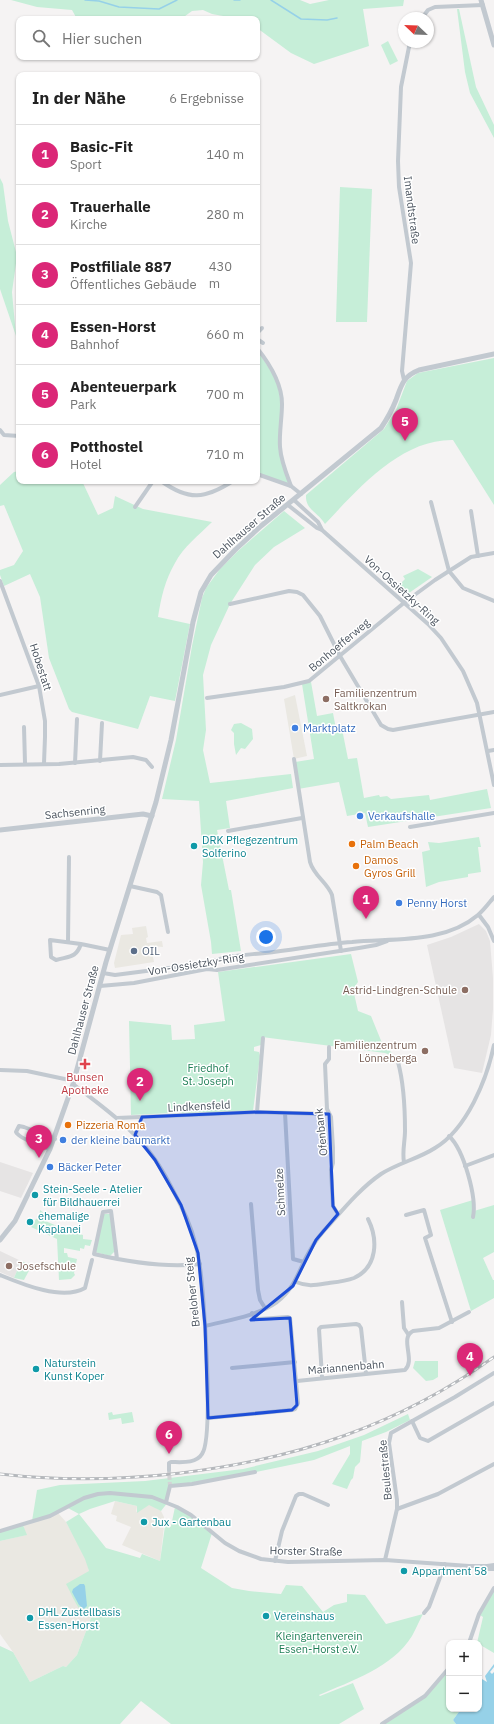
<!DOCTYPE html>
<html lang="de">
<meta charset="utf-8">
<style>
:root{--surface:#fff;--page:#f2f2f2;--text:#222;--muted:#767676;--line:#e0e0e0;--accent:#db2777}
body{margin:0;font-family:"IBM Plex Sans",sans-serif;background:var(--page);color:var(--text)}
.controls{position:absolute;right:12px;bottom:12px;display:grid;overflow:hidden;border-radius:8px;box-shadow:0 1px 3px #0004}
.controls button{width:36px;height:36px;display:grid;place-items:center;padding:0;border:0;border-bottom:1px solid var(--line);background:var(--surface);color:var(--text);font:20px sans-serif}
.compass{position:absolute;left:398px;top:12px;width:36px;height:36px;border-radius:50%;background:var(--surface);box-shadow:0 1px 3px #0004;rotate:293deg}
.you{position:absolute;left:266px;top:937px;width:14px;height:14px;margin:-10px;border:3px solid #fff;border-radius:50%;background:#1a73e8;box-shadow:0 0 0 6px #1a73e833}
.badge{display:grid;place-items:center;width:26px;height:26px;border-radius:50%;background:var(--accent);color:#fff;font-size:13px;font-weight:700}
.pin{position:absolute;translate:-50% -33px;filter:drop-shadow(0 1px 2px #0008)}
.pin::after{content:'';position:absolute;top:21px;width:14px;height:12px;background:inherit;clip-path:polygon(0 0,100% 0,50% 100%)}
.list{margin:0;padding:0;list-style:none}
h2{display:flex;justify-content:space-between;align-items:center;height:52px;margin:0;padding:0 16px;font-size:17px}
h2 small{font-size:13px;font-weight:400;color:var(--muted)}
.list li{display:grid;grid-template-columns:26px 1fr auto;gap:12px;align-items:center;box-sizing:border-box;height:60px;padding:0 16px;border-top:1px solid var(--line)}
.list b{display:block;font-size:15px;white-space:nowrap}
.list p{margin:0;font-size:13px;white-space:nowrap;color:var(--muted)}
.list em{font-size:13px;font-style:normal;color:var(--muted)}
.icon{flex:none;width:22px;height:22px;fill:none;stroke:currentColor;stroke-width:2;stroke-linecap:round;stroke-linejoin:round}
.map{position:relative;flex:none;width:494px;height:1724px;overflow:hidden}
.search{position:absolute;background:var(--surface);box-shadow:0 1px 3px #0004;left:16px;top:16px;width:244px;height:44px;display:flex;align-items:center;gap:10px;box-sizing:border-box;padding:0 14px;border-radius:8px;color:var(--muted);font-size:15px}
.panel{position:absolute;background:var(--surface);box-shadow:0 1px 3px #0004;left:16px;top:72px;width:244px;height:412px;border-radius:8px}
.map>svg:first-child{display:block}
</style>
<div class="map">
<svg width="494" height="1724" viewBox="0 0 494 1724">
<rect width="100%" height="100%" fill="#f5f3f3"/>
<g fill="#eae8e2">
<path d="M295,695L307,756L294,759L284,699Z"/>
<path d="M146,926L148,937L146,938L147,943L162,941L163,947L151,946L154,962L115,968L114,963L121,935L133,934L132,928Z"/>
<path d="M115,1501L137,1506L136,1512L149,1504L161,1511L164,1517V1526L160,1561L122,1545L131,1527L116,1521L117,1516L111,1514Z"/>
<path d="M58,1513L66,1522L86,1559L89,1571L91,1618L77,1655L66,1667L63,1666L30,1682L13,1652L0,1634V1541L26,1535L23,1525Z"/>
</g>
<g fill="#e6e4e4">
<path d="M479,924L486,931L490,941L493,978V1009L491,1035L482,1073L454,1068L427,945L451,937Z"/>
<path d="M0,1162L33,1173L21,1198L0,1191Z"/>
<path d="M0,1251L21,1261L14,1278L0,1272Z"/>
</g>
<g fill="#c6eed8">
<path d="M11,0H300L310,4L329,0H404L403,6L363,9L369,46L314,64L291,53L257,28V19H240L212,14L203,10L192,11L181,19H77L72,10L37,7Z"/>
<path d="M457,9H459L476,87L494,125V138L470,93L465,72Z"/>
<path d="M388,41L398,61L390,65L381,45Z"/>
<path d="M0,178L3,184L8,221L17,256L12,292L16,336L0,289Z"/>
<path d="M340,187L372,189L367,322H336Z"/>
<path d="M257,349L277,381L281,403L279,447L290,485L257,474Z"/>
<path d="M494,358V505L453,440C401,439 358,489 325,524C318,512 305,510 306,495L384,429L396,410L407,381L418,373Z"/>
<path d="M19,471V481H82L98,515L113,508L115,496L143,509L212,522C199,535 183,547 175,563C165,580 161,598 158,617L190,624L175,701L150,696L138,729L72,712L69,709L49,658L40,597L30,574L4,586L0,575V570L14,565L23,551L4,505L0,506V485L14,472Z"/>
<path d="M284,511L305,528L274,547L255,565L230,604L211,645L203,675L206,730L203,750L210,783L291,774L293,788L226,801L230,828L217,830L229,890H231L241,951L212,954L211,942L201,885L203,862L199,801L162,799L176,740L192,646L202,598L206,588L220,569L238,551Z"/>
<path d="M418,569L432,577L409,593H405L398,586L405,579L403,576Z"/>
<path d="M311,682L317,716L333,713L336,729H342L348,759L357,758L364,798L379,795L380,797L387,796L391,799L429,795L430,800L487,789L491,808L368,827L365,813L347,816L339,782L298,789L295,762L314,759L302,684Z"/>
<path d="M241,723L252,729L253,739L245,749L241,748L236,755L234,744V733L231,730L234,724Z"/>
<path d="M479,837L481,847H478L481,872L468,874V877L439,882L426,887L422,852L430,850L428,842L439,843Z"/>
<path d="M351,954L358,982L353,989L358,1011L371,1016L382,1043L392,1053L390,1055L385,1053L262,1037L261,1045L254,1047V1051L259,1052L260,1056L253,1111L182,1113L175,1110L171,1113L131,1115L129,1021L171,1025L172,1040L195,1039L194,1025L225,1021L218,972Z"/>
<path d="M473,1200L474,1211L494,1205V1252L483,1258L493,1280H494V1298L471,1311L440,1210Z"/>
<path d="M40,1210L45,1214L43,1220L57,1226L58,1231H67L83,1235V1239L92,1240L90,1246L85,1245L84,1249L80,1248V1251L64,1248V1253H67L68,1257L77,1259L74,1273L75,1275L71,1279L59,1280L57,1239L31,1227L36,1219L39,1218Z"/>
<path d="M104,1214H110L115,1251L110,1256L95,1252Z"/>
<path d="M21,1261L32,1265L24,1280L14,1278Z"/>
<path d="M415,1361H438V1377L433,1380L426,1381L413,1368Z"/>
<path d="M112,1412L113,1415L132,1412L134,1422L122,1424L121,1418L109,1420L108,1413Z"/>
<path d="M408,1414L410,1420L386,1432L362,1441L360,1462L355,1467L353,1478L351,1480L347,1489L332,1484L350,1454V1446L314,1460L256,1472L170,1486L168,1502L161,1511L149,1505L137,1513V1506L115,1501L90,1509L79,1514L106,1548L140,1558L142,1554L160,1561L165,1526H171L175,1507L191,1515L212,1533L201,1568L232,1588L249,1591L281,1594L286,1585L302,1586L323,1612L334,1605L347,1602V1594L365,1595L386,1624L423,1614C419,1621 416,1629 412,1636C392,1668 351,1681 319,1695L320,1696L353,1683L364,1709L339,1724H171L141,1701L120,1724H0V1646L13,1652L30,1682L63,1666L66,1667L77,1655L91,1618C77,1612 73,1596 66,1584L89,1571L85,1559L66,1522L79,1514L66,1507L50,1515L32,1521L37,1490L60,1485L145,1481L243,1469L318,1451L364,1435Z"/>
<path d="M23,1525L27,1535L0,1541V1531Z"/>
<path d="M494,1590V1653L477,1643L483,1617L480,1615Z"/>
<path d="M449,1671V1709H461L453,1720L456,1724H385L425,1697Z"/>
</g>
<g fill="#96d1e8">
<path d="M80,1584H84L85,1586L87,1606L84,1609L79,1605L72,1592L73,1589Z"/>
<path d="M494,1664V1667L490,1672L492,1674L494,1672V1724H456L453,1720L461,1709H479V1684L482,1679L487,1682L485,1676Z"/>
</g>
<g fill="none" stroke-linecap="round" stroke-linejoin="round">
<g stroke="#96d1e8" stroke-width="1.5">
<path d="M85,0L99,1L119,7L159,9L177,0"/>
<path d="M234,0H240"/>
<path d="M271,0L301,19L327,20L337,18"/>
</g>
<path stroke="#d3d3d5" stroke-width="4" stroke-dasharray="4 2" stroke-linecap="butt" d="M169,1470L170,1486"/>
<g stroke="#c2c9d0" stroke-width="4">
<path d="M422,18L428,10L435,7L483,5"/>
<path d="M257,333L262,328"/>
<path d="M257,339L263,343"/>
<path d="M257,348C269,363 282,383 282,404C282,418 279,433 280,447C281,461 286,473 291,486"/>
<path d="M404,380L402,371L411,263L399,187L398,161L401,87L410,42"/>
<path d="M0,430L4,435L19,436"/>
<path d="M257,474L291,486L301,494"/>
<path d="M161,481C189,501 205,499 233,481"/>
<path d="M294,500L318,522L322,530L428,624L441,638L463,671L477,703L494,785"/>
<path d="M431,502L449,571L463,588L494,601"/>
<path d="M288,505L317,528L322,530"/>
<path d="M135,507L153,481"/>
<path d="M471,511L478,556"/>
<path d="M0,581L39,686L45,721V737L44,763"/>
<path d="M230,604L289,591L297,592L303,595L320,616L340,656L381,725L388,729L393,730L494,712"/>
<path d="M0,695L39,686"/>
<path d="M207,698L284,687L309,681L405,602L435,580L471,557L494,553"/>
<path d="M24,727L25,763"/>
<path d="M488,751L494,750"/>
<path d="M294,759L310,862C314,876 327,882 332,895L341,951"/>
<path d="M100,761L102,723"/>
<path d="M75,763L77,719"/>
<path d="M0,765L59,764L133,757L146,760L152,767"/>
<path d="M410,827L494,813"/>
<path d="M228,831L302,818"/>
<path d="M130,886L157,892L161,895L168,932"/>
<path d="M479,915L488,927L494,941"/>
<path d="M68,942L69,857"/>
<path d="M81,944C76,958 70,956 56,960L51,957L50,940L81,944L110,950"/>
<path d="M103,973L115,975L208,963C225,955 247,955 265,953C294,950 323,944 352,942C393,938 444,944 478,915C484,910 489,903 494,897"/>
<path d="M100,986L134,983L207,969L217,970L359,948L376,945L387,941"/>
<path d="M329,1047V1059L325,1064L327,1109L331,1117L333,1148V1163L331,1170L333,1206L338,1214"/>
<path d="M398,1062C404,1084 405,1108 405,1131C405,1141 402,1152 404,1162"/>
<path d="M0,1070L27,1071L74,1081"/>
<path d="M73,1084C99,1104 127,1124 148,1150C161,1166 171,1186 180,1204C189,1221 196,1242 199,1261C204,1287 214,1438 202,1454C196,1464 181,1462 171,1462L169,1463V1470"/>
<path d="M257,1112L263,1038"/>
<path d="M285,1113L293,1259L304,1262"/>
<path d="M117,1118L257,1112L329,1114"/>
<path d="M135,1135L142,1117"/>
<path d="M449,1136C464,1150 477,1198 473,1217"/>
<path d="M50,1149C42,1146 19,1139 16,1132L19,1126L24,1127L55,1139"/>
<path d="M465,1166L494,1155"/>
<path d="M251,1204L258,1290L260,1300L265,1308"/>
<path d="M406,1215L424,1210L431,1235L425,1238L452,1322"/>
<path d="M117,1259L111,1211L103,1212L94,1254C128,1262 164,1268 200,1264"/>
<path d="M0,1275C22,1284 62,1301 85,1288L92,1260"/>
<path d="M296,1282C308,1287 316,1285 329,1283C337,1282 346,1281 354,1278C378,1267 378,1239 368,1219"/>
<path d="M402,1302L404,1328L408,1334"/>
<path d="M205,1326C229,1320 257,1316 277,1302C296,1287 298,1271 309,1252C315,1241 322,1232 331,1223C346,1206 362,1187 381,1174C398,1163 418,1159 435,1148C467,1129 487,1079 494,1045"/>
<path d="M232,1368L295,1362"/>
<path d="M322,1377L319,1329L321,1327L356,1324L359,1325L361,1328L366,1373"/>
<path d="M297,1381L405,1370C416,1360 399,1338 413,1331L439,1328L469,1312"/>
<path d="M208,1418L292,1410L295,1409L298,1403L290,1318L288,1317L259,1319L255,1318L252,1313"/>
<path d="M412,1421L420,1438L428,1441L494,1403"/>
<path d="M166,1502L170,1486L192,1484L255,1472"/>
<path d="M397,1509L438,1494L494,1464"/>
<path d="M0,1531L50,1516L84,1498L98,1494L110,1493L152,1497L177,1507L191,1515L225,1543L239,1551L261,1559L288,1562L385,1560L469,1566H487L494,1565"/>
<path d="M385,1560L397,1509V1500L389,1443L391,1433L455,1397L494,1373"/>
<path d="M275,1561L282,1531L296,1496L299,1494H303L328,1505"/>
<path d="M487,1566L489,1569H494"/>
<path d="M424,1613L429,1607L445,1564"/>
<path d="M469,1643L479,1614L494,1588"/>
<path d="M382,1724L425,1696L449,1668"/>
</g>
<g stroke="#c2c9d0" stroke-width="5">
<path d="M481,0L494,45"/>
<path d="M0,830L143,814L152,816"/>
<path d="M0,1240L15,1221L50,1149L73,1084L106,962L156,802L171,740L193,622L201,592L211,575L235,550L261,526L381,428C387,419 392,410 396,400C401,386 403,376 419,370L494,354"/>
</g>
<defs>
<path id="rail" d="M0,1474C60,1481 121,1480 181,1473C297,1459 399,1425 494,1357"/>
</defs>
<use href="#rail" stroke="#b5b8bc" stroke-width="3"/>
<use href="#rail" stroke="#fff" stroke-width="1.5" stroke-dasharray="4.5" stroke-linecap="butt"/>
</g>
<path fill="#1d4ed8" fill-opacity="0.2" stroke="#1d4ed8" stroke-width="3" stroke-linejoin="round" d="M257,1112L329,1114L333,1206L338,1214L316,1240L293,1286L251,1320L290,1318L297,1405L292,1410L208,1418L205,1326L198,1253L181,1205L155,1160L135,1135L142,1117Z"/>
<g fill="#8d6e63" stroke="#fff" stroke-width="1.5">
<circle cx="326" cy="699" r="4"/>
<circle cx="465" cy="990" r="4"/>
<circle cx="425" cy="1051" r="4"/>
<circle cx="9" cy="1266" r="4"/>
</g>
<g fill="#3f7fe0" stroke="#fff" stroke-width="1.5">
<circle cx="295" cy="728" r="4"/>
<circle cx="360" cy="816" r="4"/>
<circle cx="399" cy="903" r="4"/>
<circle cx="63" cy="1140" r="4"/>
<circle cx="50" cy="1167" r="4"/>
</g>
<g fill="#e8710a" stroke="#fff" stroke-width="1.5">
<circle cx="352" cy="844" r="4"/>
<circle cx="356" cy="866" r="4"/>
<circle cx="68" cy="1125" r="4"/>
</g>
<g fill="#0f9aa8" stroke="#fff" stroke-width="1.5">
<circle cx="194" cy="846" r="4"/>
<circle cx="35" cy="1195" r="4"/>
<circle cx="30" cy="1222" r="4"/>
<circle cx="36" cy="1369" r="4"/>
<circle cx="144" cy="1522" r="4"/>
<circle cx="404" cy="1571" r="4"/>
<circle cx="266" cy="1616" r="4"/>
<circle cx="30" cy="1618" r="4"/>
</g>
<circle fill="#5c6f8a" stroke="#fff" stroke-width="1.5" cx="134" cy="951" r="4"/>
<path fill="#e0444e" stroke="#fff" stroke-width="1.5" d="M83 1058h4v4h4v4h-4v4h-4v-4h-4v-4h4z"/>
<g text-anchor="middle" stroke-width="3" stroke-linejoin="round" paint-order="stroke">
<g font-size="11" fill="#4b545f" stroke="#fff">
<text transform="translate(412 210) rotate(83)" y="4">Imandtstraße</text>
<text transform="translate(249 526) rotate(-41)" y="4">Dahlhauser Straße</text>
<text transform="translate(402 590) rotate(42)" y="4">Von-Ossietzky-Ring</text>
<text transform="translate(339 645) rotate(-40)" y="4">Bonhoefferweg</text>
<text transform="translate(41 667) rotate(72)" y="4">Hobestatt</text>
<text transform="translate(75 812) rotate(-6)" y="4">Sachsenring</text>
<text transform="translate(196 964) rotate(-9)" y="4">Von-Ossietzky-Ring</text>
<text transform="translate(83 1010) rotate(-75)" y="4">Dahlhauser Straße</text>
<text transform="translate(199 1106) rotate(-3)" y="4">Lindkensfeld</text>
<text transform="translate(321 1132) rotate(-96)" y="4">Ofenbank</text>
<text transform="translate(280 1192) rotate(-93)" y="4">Schmelze</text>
<text transform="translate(192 1292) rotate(-96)" y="4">Breloher Steig</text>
<text transform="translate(346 1367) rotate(-5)" y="4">Mariannenbahn</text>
<text transform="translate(385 1470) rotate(-95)" y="4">Beulestraße</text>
<text transform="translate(306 1551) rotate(1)" y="4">Horster Straße</text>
</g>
<g font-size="11" fill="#785e54" stroke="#fff" text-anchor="start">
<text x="334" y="697">Familienzentrum<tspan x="334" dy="13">Saltkrokan</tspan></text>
<text x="457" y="994" text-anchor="end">Astrid-Lindgren-Schule</text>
<text x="417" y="1049" text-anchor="end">Familienzentrum<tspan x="417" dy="13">Lönneberga</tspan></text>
<text x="17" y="1270">Josefschule</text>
</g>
<g font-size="11" fill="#366cbe" stroke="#fff" text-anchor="start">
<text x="303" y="732">Marktplatz</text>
<text x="368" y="820">Verkaufshalle</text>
<text x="407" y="907">Penny Horst</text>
<text x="71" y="1144">der kleine baumarkt</text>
<text x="58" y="1171">Bäcker Peter</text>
</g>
<g font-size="11" fill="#0d838f" stroke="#fff" text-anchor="start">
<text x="202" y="844">DRK Pflegezentrum<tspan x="202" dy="13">Solferino</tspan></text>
<text x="43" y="1193">Stein-Seele - Atelier<tspan x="43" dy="13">für Bildhauerrei</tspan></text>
<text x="38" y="1220">ehemalige<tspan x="38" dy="13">Kaplanei</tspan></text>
<text x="44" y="1367">Naturstein<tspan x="44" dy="13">Kunst Koper</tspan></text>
<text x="152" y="1526">Jux - Gartenbau</text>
<text x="412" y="1575">Appartment 58</text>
<text x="38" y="1616">DHL Zustellbasis<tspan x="38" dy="13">Essen-Horst</tspan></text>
<text x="274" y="1620">Vereinshaus</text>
</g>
<g font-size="11" fill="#c56008" stroke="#fff" text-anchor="start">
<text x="360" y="848">Palm Beach</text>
<text x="364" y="864">Damos<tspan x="364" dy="13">Gyros Grill</tspan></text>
<text x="76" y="1129">Pizzeria Roma</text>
</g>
<g font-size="11" fill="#4e5e75" stroke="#fff" text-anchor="start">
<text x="142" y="955">OIL</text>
</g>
<g font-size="11" fill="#1e7f56" stroke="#fff">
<text x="208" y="1072">Friedhof<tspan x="208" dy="13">St. Joseph</tspan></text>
<text x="319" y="1640">Kleingartenverein<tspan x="319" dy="13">Essen-Horst e.V.</tspan></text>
</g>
<g font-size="11" fill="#be3a42" stroke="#fff">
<text x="85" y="1081">Bunsen<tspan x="85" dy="13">Apotheke</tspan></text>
</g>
</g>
</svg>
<div class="controls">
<button>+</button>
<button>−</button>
</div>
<svg class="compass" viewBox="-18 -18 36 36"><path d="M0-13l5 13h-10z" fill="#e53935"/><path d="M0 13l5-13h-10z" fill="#767676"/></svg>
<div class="you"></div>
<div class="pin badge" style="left:366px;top:919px">1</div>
<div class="pin badge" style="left:140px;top:1101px">2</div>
<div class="pin badge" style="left:39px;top:1158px">3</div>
<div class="pin badge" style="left:470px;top:1376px">4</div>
<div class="pin badge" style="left:405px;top:441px">5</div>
<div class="pin badge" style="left:169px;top:1454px">6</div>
<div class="search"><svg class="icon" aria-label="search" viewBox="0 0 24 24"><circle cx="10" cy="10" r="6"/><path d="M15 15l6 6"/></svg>Hier suchen</div>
<section class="panel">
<h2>In der Nähe<small>6 Ergebnisse</small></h2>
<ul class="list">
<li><span class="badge">1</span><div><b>Basic-Fit</b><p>Sport</p></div><em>140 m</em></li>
<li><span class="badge">2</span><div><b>Trauerhalle</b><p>Kirche</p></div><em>280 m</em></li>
<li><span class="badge">3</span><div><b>Postfiliale 887</b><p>Öffentliches Gebäude</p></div><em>430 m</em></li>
<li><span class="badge">4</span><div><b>Essen-Horst</b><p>Bahnhof</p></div><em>660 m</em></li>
<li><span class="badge">5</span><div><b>Abenteuerpark</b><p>Park</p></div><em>700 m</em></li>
<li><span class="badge">6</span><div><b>Potthostel</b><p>Hotel</p></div><em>710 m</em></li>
</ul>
</section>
</div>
